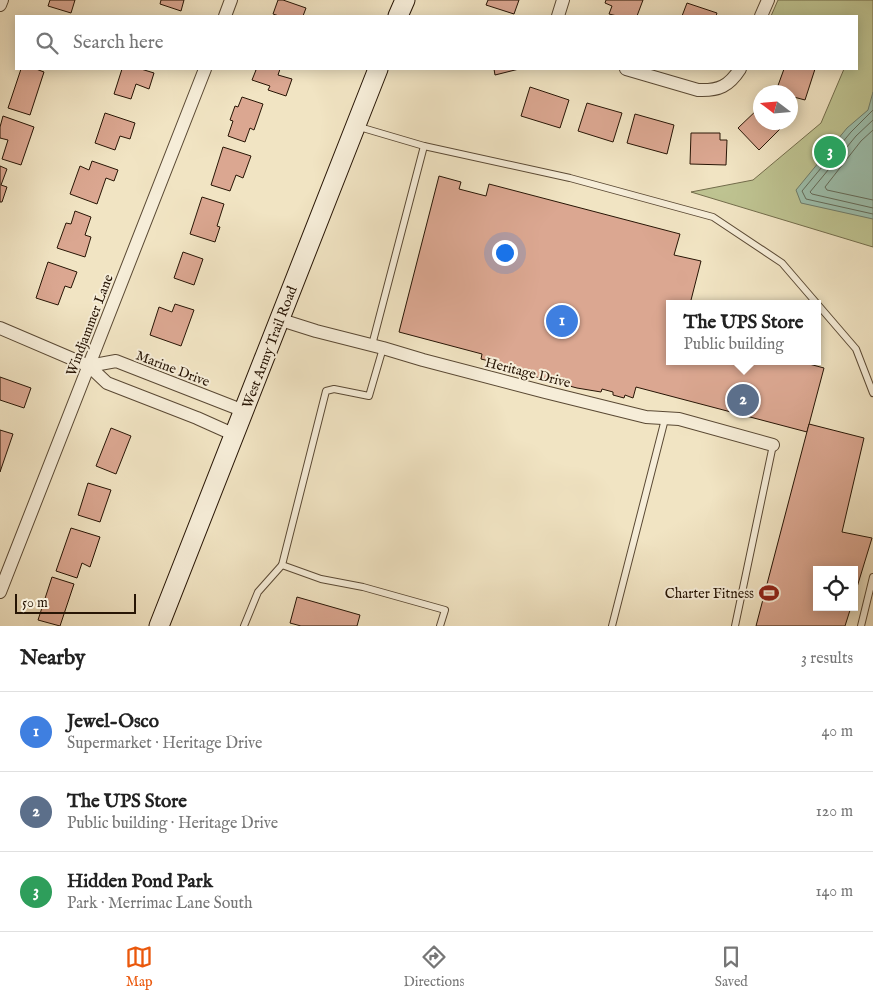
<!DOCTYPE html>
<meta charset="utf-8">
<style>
:root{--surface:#fff;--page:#f6f6f6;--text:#222;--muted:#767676;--line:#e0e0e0;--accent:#ea580c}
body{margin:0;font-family:"IM FELL English",serif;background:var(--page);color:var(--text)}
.controls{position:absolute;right:15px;bottom:15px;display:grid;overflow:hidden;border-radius:0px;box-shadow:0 2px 12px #0003}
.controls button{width:45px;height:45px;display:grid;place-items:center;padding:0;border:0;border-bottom:1px solid var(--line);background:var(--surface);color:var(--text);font:25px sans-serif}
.compass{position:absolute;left:753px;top:85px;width:45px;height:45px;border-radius:50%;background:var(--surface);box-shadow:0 2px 12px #0003;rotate:286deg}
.scale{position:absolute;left:15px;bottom:12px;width:121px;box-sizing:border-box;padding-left:5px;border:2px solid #271505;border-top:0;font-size:14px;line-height:18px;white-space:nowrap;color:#271505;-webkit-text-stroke:4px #f6edd8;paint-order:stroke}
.you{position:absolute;left:504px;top:252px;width:18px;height:18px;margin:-12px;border:4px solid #fff;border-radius:50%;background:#1a73e8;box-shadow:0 0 0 8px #1a73e833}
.badge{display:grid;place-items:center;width:32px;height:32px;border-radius:50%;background:var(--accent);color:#fff;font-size:16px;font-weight:700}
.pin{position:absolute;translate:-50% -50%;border:2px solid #fff;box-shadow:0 1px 5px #0006}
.popup{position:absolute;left:666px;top:300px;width:155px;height:65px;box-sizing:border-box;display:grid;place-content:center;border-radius:0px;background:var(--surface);filter:drop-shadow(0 1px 4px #0005);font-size:16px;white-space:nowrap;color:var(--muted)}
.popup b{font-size:19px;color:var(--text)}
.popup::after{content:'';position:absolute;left:50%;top:100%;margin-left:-10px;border:10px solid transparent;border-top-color:var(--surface)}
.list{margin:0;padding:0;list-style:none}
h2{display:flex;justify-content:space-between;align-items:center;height:65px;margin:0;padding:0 20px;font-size:21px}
h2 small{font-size:16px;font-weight:400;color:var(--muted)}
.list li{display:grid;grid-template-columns:32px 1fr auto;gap:15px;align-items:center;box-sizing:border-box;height:80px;padding:0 20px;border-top:1px solid var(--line)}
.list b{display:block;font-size:19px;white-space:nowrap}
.list p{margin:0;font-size:16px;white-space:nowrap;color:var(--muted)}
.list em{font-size:16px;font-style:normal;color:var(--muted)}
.icon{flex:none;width:28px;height:28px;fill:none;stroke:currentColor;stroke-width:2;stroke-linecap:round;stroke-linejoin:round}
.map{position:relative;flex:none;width:873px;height:626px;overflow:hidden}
.search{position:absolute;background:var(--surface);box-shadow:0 2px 12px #0003;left:15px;right:15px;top:15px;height:55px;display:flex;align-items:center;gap:12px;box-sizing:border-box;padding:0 18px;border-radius:0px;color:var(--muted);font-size:19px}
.sheet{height:305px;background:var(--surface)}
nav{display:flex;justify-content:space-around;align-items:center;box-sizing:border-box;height:70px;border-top:1px solid var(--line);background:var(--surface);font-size:14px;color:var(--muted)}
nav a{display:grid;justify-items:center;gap:2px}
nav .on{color:var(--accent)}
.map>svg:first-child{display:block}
</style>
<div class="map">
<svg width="873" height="626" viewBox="0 0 873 626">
<rect width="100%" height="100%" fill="#f1e4c3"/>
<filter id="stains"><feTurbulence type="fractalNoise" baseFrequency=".004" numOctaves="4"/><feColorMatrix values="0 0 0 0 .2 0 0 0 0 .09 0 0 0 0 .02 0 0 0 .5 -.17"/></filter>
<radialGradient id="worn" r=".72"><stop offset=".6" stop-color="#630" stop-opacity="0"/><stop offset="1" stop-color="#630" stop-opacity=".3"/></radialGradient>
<path fill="#bec391" stroke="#726c4b" d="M778,0H873V247L691,192L753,180L821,123L844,69H857V16H771Z"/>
<path fill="#9cbfad" stroke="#6d7b6a" d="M873,92V219L801,203L796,190L847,128L868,110Z"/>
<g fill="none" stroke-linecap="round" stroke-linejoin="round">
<g stroke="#626a59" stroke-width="1">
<path d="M873,110L851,132L802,191L806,199L873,214"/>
<path d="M873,120L856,136L810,192L812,194L873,208"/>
<path d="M873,130L861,141L825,187L827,190L873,200"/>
</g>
</g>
<g fill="#dba791" stroke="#271505">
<path d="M50,0H75L71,13L48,6Z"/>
<path d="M161,0H184L181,11L160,4Z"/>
<path d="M278,0H283L306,8L303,16H279L273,14Z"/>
<path d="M488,0H519L514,14L486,5Z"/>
<path d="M606,0H643L637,16H617L609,14L612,6L605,3Z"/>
<path d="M687,3L717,13L716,16H682Z"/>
<path d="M21,69H36L44,72L30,115L8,108Z"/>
<path d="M122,69H141L154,73L149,89L136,84L131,99L114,94Z"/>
<path d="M253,69H280L278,75L292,79L286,96L268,90L270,86L252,80L256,70Z"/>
<path d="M494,69H519L495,75Z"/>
<path d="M784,69H815L805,100L790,96V92L776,91Z"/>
<path d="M530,87L569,100L560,128L521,116Z"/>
<path d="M242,97L263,104L254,130L250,128L245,142L228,136L233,121L230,120L235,106L238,107Z"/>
<path d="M587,103L622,113L613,142L578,131Z"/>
<path d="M760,107V122H787L759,150L738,128Z"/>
<path d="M105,113L135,123L130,139L120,136L115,150L95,143Z"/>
<path d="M635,114L674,125L667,154L627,143Z"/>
<path d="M3,116L34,127L21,165L2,159L8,140L0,138V127Z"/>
<path d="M691,133H720V140H727L726,165L690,164Z"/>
<path d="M223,147L251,156L243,178L236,175L230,191L211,185Z"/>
<path d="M92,161L118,170L114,181L106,178L97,204L70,194L80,166L89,170Z"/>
<path d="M0,166L7,169L1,185L7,187L2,202H0Z"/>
<path d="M439,176L461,182L459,189L486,196L489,184L680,234L674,255L701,261L690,304H669V361H798L824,368L807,432L636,387L633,398L625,395L624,398L613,395V392L602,389L601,392L577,388L532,376L518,371L519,369L501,364V367L488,364L489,361L481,359L482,354L399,332Z"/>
<path d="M202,197L224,204L217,226L220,227L215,242L190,234Z"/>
<path d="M75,211L91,217L85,235L91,237L85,257L57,248L66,223L71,224Z"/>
<path d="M183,252L203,259L194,285L174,278Z"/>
<path d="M48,262L77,272L71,288L65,286L58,305L36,298Z"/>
<path d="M175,304L194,310L181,346L150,335L159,307L172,312Z"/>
<path d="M0,377L31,388L24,408L0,400Z"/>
<path d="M809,424L864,438L842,532L872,538L854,597V570H817V607H851L845,626H756Z"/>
<path d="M111,428L131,436L116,474L96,466Z"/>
<path d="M0,430L13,434L0,472Z"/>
<path d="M88,483L111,490L100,522L78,515Z"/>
<path d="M71,528L100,537L90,567L82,563L77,578L56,571Z"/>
<path d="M52,577L74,584L60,626L38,620Z"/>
<path d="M297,597L360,615L357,626H301L290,623Z"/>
</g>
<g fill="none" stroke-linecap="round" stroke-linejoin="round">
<defs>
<g id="service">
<path d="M356,126L424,146L570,178L713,217L782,263L856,349L873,393"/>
<path d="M372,345L424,146"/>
<path d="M383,348L369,396L334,389L326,391L282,565L321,579L363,587L445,610L440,626"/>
<path d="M244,626L258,592L282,565"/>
<path d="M612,626L665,419"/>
<path d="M735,626L773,445"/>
<path d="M861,626L873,577"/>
</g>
<g id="minor">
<path d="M0,5L2,0"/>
<path d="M225,16L231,0"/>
<path d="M558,16L563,0"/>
<path d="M761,16L768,0"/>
<path d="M626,69L698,90C719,91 729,86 740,69"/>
<path d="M278,319L316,331L383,348L423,360L545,392L646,417L679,419L773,445"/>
<path d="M0,328L89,366L107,383L197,418L235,435"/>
<path d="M89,366L116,361L244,411"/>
<path d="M0,592L205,69"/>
</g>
<g id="secondary">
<path d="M398,16L405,0"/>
<path d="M159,626L378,69"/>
</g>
</defs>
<use href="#service" stroke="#5a4934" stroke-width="8"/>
<use href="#minor" stroke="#5a4934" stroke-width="14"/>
<use href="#secondary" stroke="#271505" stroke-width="21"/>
<use href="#service" stroke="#f6edd8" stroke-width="6"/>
<use href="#minor" stroke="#f6edd8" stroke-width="12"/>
<use href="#secondary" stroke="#f6edd8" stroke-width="19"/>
</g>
<defs>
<symbol id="stadium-bare" viewBox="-9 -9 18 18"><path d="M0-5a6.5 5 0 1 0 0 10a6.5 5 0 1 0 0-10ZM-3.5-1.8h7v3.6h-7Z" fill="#8f2418" stroke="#f6edd8" stroke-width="2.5" paint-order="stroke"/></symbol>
</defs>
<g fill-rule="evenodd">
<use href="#stadium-bare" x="755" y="579" width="28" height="28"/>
</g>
<g text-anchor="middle" stroke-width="4" stroke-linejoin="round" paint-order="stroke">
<g font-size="14" fill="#271505" stroke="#f6edd8">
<text transform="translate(89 325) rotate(-69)" y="5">Windjammer Lane</text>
<text transform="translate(269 347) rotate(-69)" y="5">West Army Trail Road</text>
<text transform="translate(173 368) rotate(21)" y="5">Marine Drive</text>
<text transform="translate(528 372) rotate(14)" y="5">Heritage Drive</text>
</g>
<g font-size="14" fill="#271505" stroke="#f6edd8" text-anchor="end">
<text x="754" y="598">Charter Fitness</text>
</g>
</g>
<rect width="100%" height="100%" filter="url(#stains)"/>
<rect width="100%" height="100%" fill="url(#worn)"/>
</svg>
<div class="controls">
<button><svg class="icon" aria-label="locate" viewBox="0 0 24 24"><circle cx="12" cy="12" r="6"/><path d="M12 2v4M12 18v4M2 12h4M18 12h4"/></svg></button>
</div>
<svg class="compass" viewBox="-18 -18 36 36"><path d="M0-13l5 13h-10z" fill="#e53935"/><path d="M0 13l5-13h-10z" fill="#767676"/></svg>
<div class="scale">50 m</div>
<div class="you"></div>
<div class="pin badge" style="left:562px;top:321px;background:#3f7fe0">1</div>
<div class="pin badge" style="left:743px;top:400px;background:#5c6f8a">2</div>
<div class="popup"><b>The UPS Store</b>Public building</div>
<div class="pin badge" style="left:830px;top:152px;background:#2e9e5b">3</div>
<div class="search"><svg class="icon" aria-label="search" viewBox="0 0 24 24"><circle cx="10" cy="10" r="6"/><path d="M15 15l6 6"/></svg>Search here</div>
</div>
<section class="sheet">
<h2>Nearby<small>3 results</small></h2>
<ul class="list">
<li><span class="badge" style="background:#3f7fe0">1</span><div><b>Jewel-Osco</b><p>Supermarket · Heritage Drive</p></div><em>40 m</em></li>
<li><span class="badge" style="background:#5c6f8a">2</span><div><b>The UPS Store</b><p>Public building · Heritage Drive</p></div><em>120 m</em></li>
<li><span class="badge" style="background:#2e9e5b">3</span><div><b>Hidden Pond Park</b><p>Park · Merrimac Lane South</p></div><em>140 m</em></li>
</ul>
</section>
<nav>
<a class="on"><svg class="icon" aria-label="map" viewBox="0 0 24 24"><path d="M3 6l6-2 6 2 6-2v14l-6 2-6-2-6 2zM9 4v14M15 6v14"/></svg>Map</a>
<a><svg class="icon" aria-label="directions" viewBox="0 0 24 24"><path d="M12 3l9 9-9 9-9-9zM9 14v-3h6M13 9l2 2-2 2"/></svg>Directions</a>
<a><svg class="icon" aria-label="saved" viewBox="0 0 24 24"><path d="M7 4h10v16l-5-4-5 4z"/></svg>Saved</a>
</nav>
